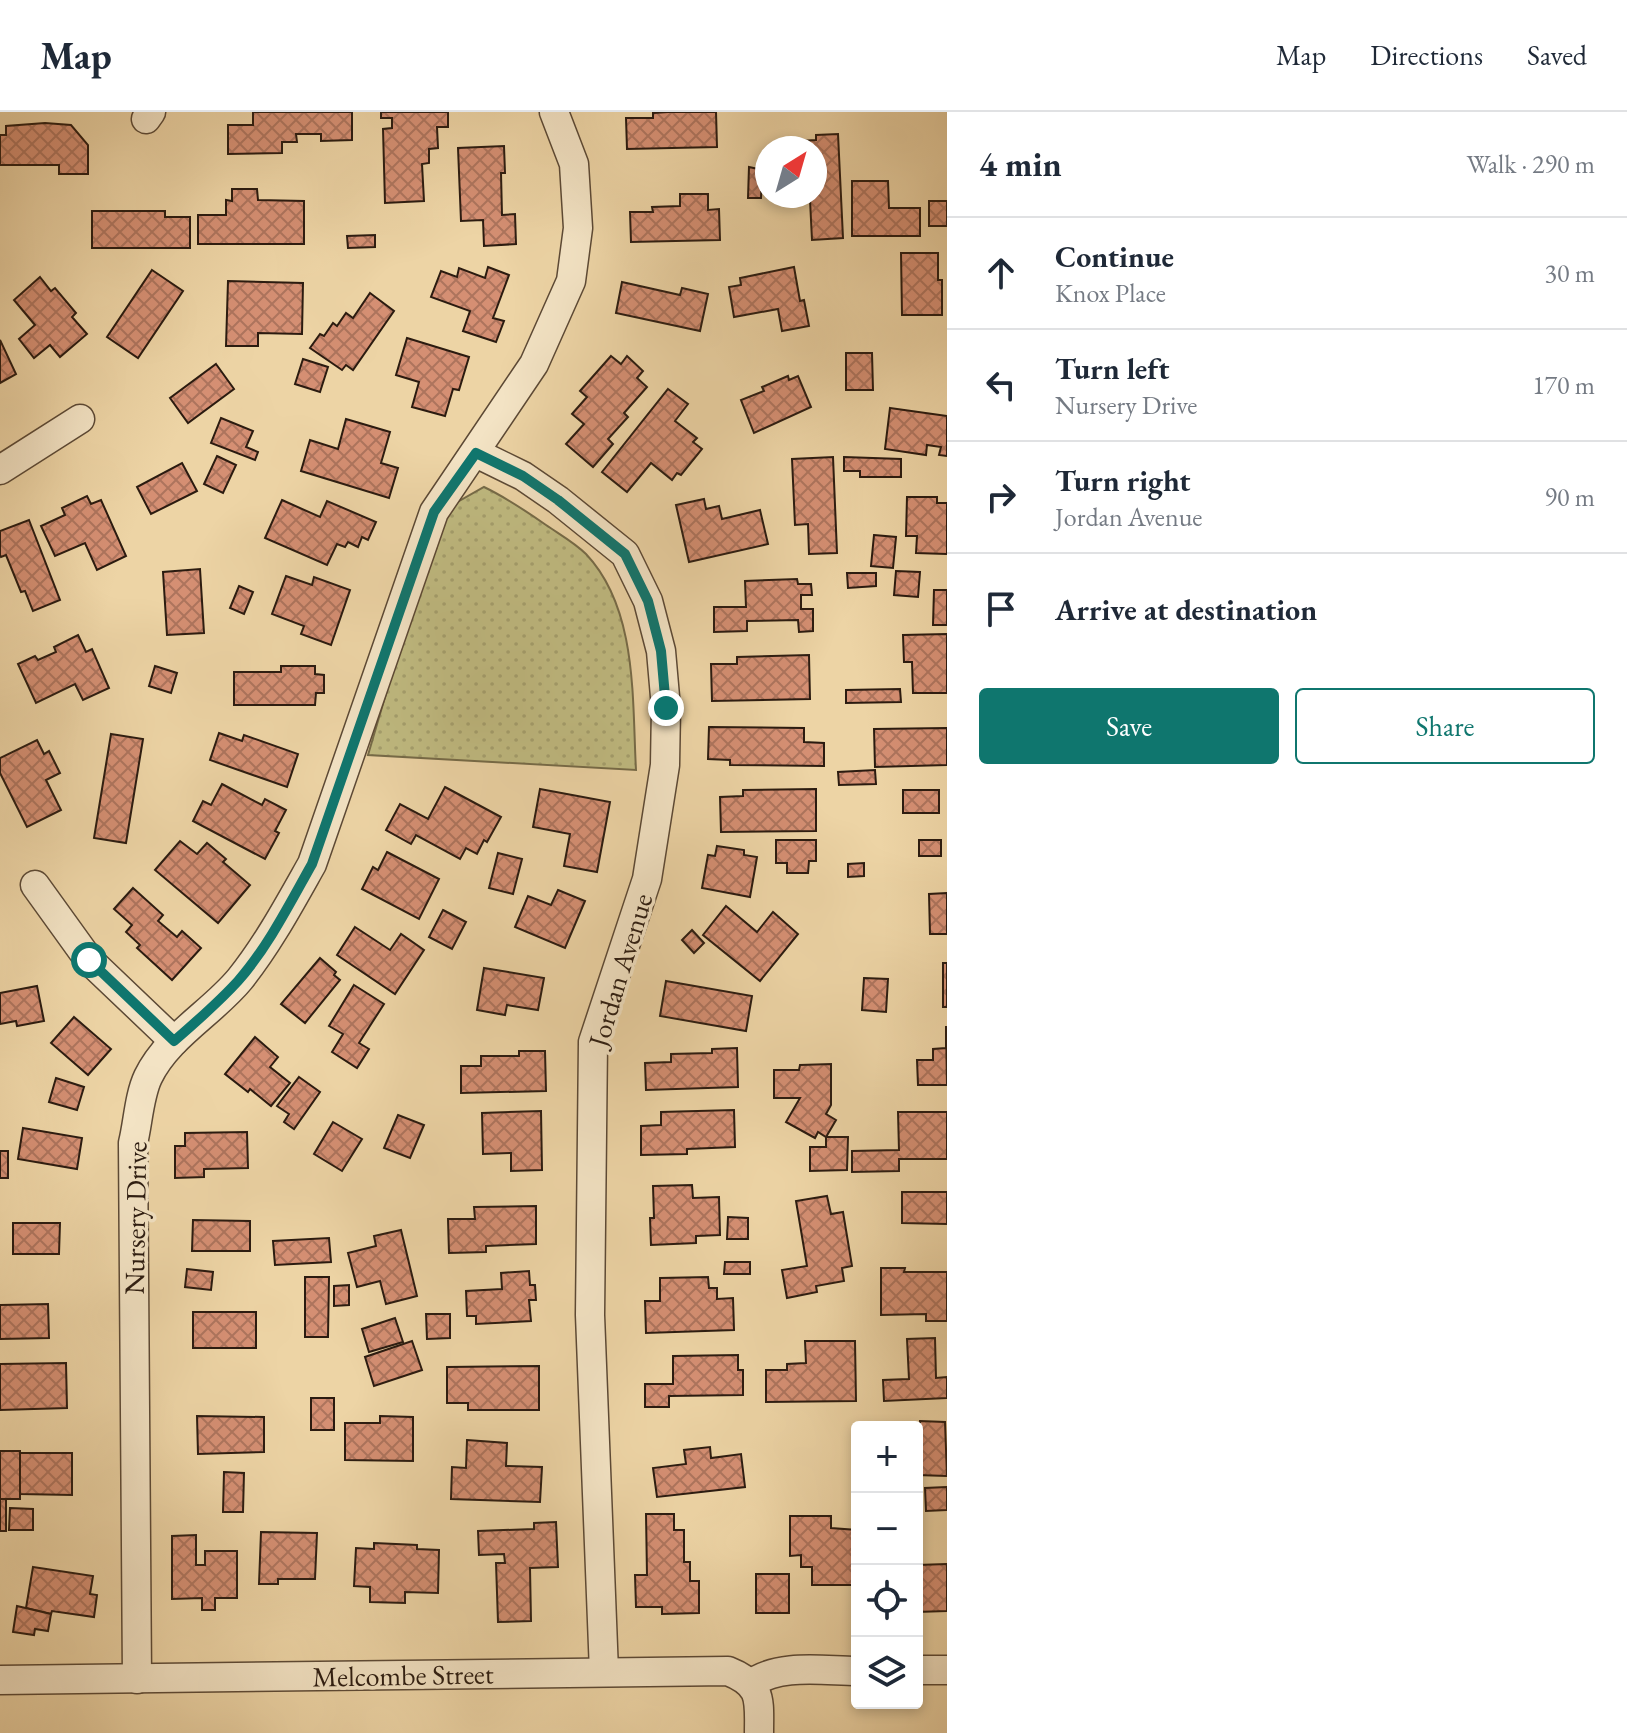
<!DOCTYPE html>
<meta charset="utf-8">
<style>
:root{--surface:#fff;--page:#f6f6f7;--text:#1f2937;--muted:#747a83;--line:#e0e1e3;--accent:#0f766e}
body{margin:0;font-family:"EB Garamond",serif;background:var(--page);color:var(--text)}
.controls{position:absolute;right:24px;bottom:24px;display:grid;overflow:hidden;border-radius:8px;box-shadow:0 4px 12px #0003}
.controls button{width:72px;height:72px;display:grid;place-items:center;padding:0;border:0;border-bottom:2px solid var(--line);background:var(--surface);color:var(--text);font:40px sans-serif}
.compass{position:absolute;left:755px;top:24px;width:72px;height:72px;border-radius:50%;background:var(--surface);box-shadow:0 4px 12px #0003;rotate:37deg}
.stop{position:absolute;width:24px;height:24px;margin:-18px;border:6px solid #0f766e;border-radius:50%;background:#fff}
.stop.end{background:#0f766e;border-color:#fff;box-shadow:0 2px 8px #0008}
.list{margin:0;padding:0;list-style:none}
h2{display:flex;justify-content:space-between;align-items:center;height:104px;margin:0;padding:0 32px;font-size:34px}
h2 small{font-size:26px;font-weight:400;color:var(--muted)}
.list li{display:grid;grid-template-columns:52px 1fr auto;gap:24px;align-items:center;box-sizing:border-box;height:112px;padding:0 32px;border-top:2px solid var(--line)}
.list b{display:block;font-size:30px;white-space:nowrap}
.list p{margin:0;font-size:26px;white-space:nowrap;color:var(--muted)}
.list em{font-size:26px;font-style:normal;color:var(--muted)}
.actions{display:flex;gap:16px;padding:24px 32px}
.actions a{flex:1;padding:18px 0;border:2px solid var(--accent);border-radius:8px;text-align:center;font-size:28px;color:var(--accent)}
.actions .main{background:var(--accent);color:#fff}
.icon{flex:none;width:44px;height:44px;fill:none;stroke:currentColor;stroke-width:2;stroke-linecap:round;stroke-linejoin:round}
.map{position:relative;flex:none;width:947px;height:1621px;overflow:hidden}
header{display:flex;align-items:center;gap:48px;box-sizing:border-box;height:112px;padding:0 40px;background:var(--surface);border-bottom:2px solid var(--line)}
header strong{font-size:38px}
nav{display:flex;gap:44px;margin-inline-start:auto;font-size:28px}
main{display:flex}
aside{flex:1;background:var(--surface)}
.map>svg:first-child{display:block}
</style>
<header>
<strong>Map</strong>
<nav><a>Map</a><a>Directions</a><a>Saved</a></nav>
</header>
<main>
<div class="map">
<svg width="947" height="1621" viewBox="0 0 947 1621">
<defs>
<pattern id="park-dots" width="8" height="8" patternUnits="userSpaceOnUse" patternTransform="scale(2)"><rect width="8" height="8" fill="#c0bb81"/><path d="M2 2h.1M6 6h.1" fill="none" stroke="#a5a06e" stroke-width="1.8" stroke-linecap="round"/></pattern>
<pattern id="building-cross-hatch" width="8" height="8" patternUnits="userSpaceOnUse" patternTransform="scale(2)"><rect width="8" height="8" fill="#d58f73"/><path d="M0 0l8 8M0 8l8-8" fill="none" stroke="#ad745d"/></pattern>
</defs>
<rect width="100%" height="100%" fill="#edd4a5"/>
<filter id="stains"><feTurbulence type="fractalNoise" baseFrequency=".0025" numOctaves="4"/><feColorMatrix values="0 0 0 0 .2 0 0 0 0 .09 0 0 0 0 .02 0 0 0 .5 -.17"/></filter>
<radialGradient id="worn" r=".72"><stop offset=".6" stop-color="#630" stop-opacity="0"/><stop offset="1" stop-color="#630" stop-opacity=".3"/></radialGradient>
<path fill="url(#park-dots)" stroke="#766b48" stroke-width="2" d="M484,375C507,386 526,399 546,413C559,422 575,431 586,442C638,497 632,588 636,658L368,643L419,469L444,408L454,392Z"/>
<g fill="url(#building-cross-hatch)" stroke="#2b1b10" stroke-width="2">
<path d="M253,0H352V28L321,29V22H296L297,30H282V41L228,42V13H253Z"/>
<path d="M381,0H448V15H437L438,36L429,37V51L422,52L424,89L385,91L383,17L392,16V6H381Z"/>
<path d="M668,0H716L717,35L627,37L626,6H653V1Z"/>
<path d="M45,11L71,13L88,33V62H59V53H0V23H6V14Z"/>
<path d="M838,22L843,126L812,128L810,88L805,89V84H815V36H783V30L816,28V23Z"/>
<path d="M504,34L505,61H501L502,103L515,102L516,132L484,134L483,108L461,109L458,36Z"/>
<path d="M749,55L758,57L762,63L761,86H748Z"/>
<path d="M852,69H888L889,96H920V124H852Z"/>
<path d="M232,77H257L258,88L304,89V132H198V103H226V88L232,89Z"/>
<path d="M680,82H708V98L719,97L720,128L631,130L630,100H653L652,95L680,94Z"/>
<rect x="929" y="89" width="18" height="25"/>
<path d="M92,99H165V105H190V136H92Z"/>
<path d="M375,123V135L348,136L347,124Z"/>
<path d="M901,141H938V168H942V203H902Z"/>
<path d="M488,155L509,163L493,206L504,209L496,230L463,219L470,199L431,185L441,159L457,165L459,156L485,166Z"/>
<path d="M794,155L800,189L804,188L809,214L782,219L778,197L734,205L729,175L741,173L740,166Z"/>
<path d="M152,158L183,179L138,246L107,225Z"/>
<path d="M40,165L51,179L55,176L76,201L72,205L87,222L60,245L50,233L34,246L19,227L35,213L14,188Z"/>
<path d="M228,169L303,171L302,222L258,221V234H226Z"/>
<path d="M622,170L680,183L682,176L708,182L700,219L616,201Z"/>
<path d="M370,181L394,199L353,258L346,253L342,258L310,236L320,222L324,224L333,211L337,214L346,201L353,206Z"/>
<path d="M407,226L469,245L459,278L453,277L445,304L412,295L419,270L396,263Z"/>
<path d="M0,228L16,262L0,271Z"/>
<path d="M846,241H872L873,278H846Z"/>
<path d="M611,244L621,252L627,244L643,259L637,266L647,275L624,301L628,305L608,327L613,332L593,355L566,332L584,312L572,302L587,285L580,279Z"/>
<path d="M303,247L328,255L320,280L295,272Z"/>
<path d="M216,252L234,277L188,311L170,286Z"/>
<path d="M788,264L789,268L798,264L811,295L754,321L741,288L764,279L762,275Z"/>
<path d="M668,277L688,292L675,309L697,326L693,330L702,337L681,363L677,361L672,368L651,351L627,380L602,360Z"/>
<path d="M890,296L947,304V344L939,343L941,335L927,333L926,343L885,337Z"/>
<path d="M221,306L253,319L246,335L258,340L255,348L211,331Z"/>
<path d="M346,307L390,320L381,351L398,356L389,386L301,359L310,328L338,337Z"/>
<path d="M217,344L236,353L223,381L204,372Z"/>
<path d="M833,345L837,441L809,442L808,412L795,413L792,347Z"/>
<path d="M844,345L901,347V365H860V359H844Z"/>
<path d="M182,351L197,379L151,402L137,375Z"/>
<path d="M87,384L91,392L101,388L126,444L97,458L85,431L55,444L41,414L65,403L62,396Z"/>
<path d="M907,385H937V391H947V442L916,441L917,424H906Z"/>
<path d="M704,387L706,397L719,394L722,407L760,398L768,432L689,450L676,393Z"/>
<path d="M282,388L320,405L327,389L376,410L368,428L362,425L358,435L348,430L345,435L337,432L327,453L265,426Z"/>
<path d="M29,408L60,488L33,499L25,479L21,480L6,443L1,445L0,443V419Z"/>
<path d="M874,423L896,425L893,456L871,454Z"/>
<path d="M200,457L204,521L167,523L163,460Z"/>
<path d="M896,459L920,460L918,485L894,483Z"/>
<path d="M847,461H876V474L848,476Z"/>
<path d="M286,464L312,473L314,465L350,478L331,533L301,522L304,514L272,502Z"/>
<path d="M797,467L798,472H811L812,483H801V497H813V519L799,520L798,508L747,509V519L714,520V495H746L745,469Z"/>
<path d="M239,474L253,480L244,502L230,496Z"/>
<path d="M934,478H947V513H933Z"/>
<path d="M947,522V581H913L912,550H904L903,523Z"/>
<path d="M78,523L86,540L92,537L109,576L83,588L75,572L36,591L18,552L35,544L38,548L56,540L54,535Z"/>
<path d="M809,543L810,587L712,589L711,552H737V545Z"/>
<path d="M155,554L177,561L171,581L149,574Z"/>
<path d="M281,554H315V562L324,563V581H316L315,593H234V560H281Z"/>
<path d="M900,577L901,590L846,591V578Z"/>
<path d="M709,615L804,616V630L824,631V654L730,653V648L708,647Z"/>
<path d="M947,616V653L875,655L874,617Z"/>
<path d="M219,621L242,629L244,623L298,642L287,675L210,648Z"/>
<path d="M111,622L143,627L126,731L94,726Z"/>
<path d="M37,628L44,642L49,639L60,661L46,668L61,698L27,715L0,661V646Z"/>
<path d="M875,658L876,672L839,673L838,660Z"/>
<path d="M222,672L262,693L265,687L286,698L275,719L279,721L265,747L193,709L203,689L211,693Z"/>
<path d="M445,675L501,705L487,730L484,728L477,742L466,736L460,747L416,723L411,732L386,718L400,692L428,707Z"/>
<path d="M540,677L610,690L597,760L564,754L570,722L533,715Z"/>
<path d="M816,677V719L721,720L720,685L743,684V678Z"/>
<rect x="903" y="678" width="36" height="23"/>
<path d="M776,728H816V749H809L808,761H787V751H776Z"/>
<rect x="919" y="728" width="22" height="16"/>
<path d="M180,729L197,742L207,731L226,747L223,750L250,773L218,811L155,758Z"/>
<path d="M717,734L744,738V743L757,745L750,785L702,776L708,743L715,744Z"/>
<path d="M387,740L439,767L419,807L362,777L373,755L378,758Z"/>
<path d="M498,741L522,747L513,782L489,776Z"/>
<path d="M864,751V764L848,765V752Z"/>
<path d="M133,776L163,803L158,809L177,825L182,819L201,836L172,868L137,836L140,833L126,820L132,813L114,797Z"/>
<path d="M558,778L585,789L565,836L515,815L528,784L551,793Z"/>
<path d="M947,781V822H930L929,782Z"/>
<path d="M726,794L757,820L773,800L798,822L760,869L703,823Z"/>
<path d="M443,798L466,810L452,837L429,825Z"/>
<path d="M355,815L390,838L401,822L424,838L395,882L337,843Z"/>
<path d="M692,818L704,831L694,841L682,828Z"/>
<path d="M320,846L336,860L334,863L340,868L305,911L281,892Z"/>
<rect x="943" y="851" width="4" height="44"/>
<path d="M484,856L544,866L538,898L507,893L505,903L477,898Z"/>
<path d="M864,866L888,867L886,900L862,898Z"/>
<path d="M666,869L752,884L746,919L660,904Z"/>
<path d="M354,873L384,892L359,931L369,937L357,956L332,940L343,922L329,914Z"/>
<path d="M37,874L44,909L17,914L16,909L0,912V881Z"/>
<path d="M74,905L111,937L88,963L51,931Z"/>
<path d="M946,914L947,973H918L917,948H933V937L946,936Z"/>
<path d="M255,925L278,945L270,955L290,971L271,994L250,977L248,980L225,962Z"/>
<path d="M737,936L738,975L646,978L645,951L671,950V942L712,941V937Z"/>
<path d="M519,939H545L546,979L461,981V954H481V944H519Z"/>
<path d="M831,952V993L826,1002L836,1008L826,1025L818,1020L815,1026L786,1010L800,986H774V958H799L800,953Z"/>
<path d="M299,965L320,980L294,1017L284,1010L289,1002L277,994Z"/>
<path d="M56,966L84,975L77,998L49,990Z"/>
<path d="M734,998L735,1035L687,1037V1042L641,1043V1014L661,1013V1000Z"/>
<path d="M541,999L542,1058L511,1059V1041L483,1042L482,1001Z"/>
<path d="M898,1000H947V1047H899V1059L852,1060V1039L899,1038Z"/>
<path d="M398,1003L424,1013L410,1046L384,1036Z"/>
<path d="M333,1010L362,1027L342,1059L314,1042Z"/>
<path d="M23,1016L82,1026L77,1057L18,1047Z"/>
<path d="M247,1020L248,1056L204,1057V1065L175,1066V1034H185V1021Z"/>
<path d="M826,1025H848L847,1058L810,1059V1035H826Z"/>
<rect x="0" y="1039" width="8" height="27"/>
<path d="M692,1073L693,1086L719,1085L720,1123L696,1124V1131L651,1133L650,1106H654L653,1074Z"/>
<path d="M902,1080H947V1112L902,1111Z"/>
<path d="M827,1084L831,1102L843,1100L852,1154L842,1156L844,1169L816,1174L817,1180L787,1186L782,1158L807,1154L796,1089Z"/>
<path d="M536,1094V1132L486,1134V1140L449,1141L448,1107H475L474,1095Z"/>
<path d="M728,1105L748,1106V1127H727Z"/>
<path d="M193,1108L250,1109V1139H192Z"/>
<path d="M13,1111H60L59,1142H13Z"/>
<path d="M401,1118L417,1184L386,1192L380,1169L357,1175L348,1141L376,1134L374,1124Z"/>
<path d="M329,1126L331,1150L275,1153L273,1129Z"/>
<path d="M725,1150H750V1162H724Z"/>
<path d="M881,1156H905L904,1160H947V1209H926V1202L881,1203Z"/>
<path d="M187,1157L213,1160L211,1178L185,1175Z"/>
<path d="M529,1159L530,1173H535L536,1188H529L531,1209L476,1212V1204H467L466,1179L502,1177L501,1161Z"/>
<path d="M305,1165H329L328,1225H305Z"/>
<path d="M708,1165L709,1176H717V1187L733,1186L734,1218L646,1221L645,1189H660V1166Z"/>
<path d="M349,1173V1193L334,1194V1174Z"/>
<path d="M48,1192L49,1226L0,1227V1193Z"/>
<rect x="193" y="1200" width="63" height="36"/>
<path d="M426,1202H450V1226L427,1227Z"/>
<path d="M395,1206L403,1230L369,1240L362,1217Z"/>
<path d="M935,1226L936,1266L947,1265V1286L884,1289L883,1268L909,1267L907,1227Z"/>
<path d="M412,1229L422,1258L374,1274L365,1245Z"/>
<path d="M805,1229H855L856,1289L766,1290V1258H787V1252L806,1251Z"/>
<path d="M738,1243V1258H743V1283L669,1284V1295H645V1272H673V1244Z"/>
<path d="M66,1251L67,1296L0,1298V1252Z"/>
<path d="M539,1254V1298H468V1291H447V1255Z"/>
<rect x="311" y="1286" width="23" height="32"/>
<path d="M197,1304L264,1305V1340L198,1342Z"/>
<path d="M380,1304L413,1305V1349L345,1348V1311H380Z"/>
<path d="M920,1309L945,1310L947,1364L917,1363V1318H920Z"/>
<path d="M467,1328L507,1331L506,1354L542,1355L540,1390L451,1387L452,1355L466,1356Z"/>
<path d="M710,1335L711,1346L741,1342L745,1375L657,1385L653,1356L686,1352L684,1338Z"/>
<rect x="0" y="1339" width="20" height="48"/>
<path d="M20,1341H72V1383L20,1382Z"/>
<path d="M224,1360L244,1361L243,1400H223Z"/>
<path d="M947,1375V1398L926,1399L925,1376Z"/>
<rect x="0" y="1387" width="6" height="32"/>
<path d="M10,1396L33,1397V1418H9Z"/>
<path d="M646,1402H674V1418H684V1450H690V1469H699V1501L662,1502V1495H636L635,1463H647Z"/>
<path d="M790,1404H831V1416L857,1418V1473H812V1455H801V1443L790,1444Z"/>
<path d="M556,1410L558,1455L530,1456L531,1509L498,1510L496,1451H505L504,1442L479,1443L478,1419L534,1417V1411Z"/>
<path d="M261,1420L317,1421L315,1467H278V1472H259Z"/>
<path d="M196,1423V1453H205V1439H237V1486H215V1498H202V1486L172,1487V1424Z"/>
<path d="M374,1431L417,1433V1437L439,1438L438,1481L405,1480V1491L370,1490V1475L354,1474L356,1436L374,1437Z"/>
<path d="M947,1452V1499L917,1500V1453Z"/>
<path d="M33,1455L93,1464L90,1482L97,1483L94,1505L52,1499L51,1502L26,1496Z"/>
<rect x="756" y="1462" width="33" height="39"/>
<path d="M17,1494L51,1502L48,1519L35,1517L34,1523L13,1520Z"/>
</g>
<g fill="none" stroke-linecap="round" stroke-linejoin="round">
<defs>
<g id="street">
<path d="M146,7L151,0"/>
<path d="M476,341L523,364L558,388L625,442L648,489L661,539L666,596L665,653L647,767L593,930L590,1203L604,1560"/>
<path d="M0,358L80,307"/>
<path d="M35,773L89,848L174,929"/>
<path d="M917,1558H947"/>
<path d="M137,1567L133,1031C138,1011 139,984 148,965C168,924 212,901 240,867C268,832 290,791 312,752L434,400L534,252L571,169L578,116L574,52L554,0"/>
<path d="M0,1568L728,1559C763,1573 759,1588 759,1621"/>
<path d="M751,1572C779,1551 824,1559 857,1559"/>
</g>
</defs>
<use href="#street" stroke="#5c4935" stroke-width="31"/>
<use href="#street" stroke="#f3e3c4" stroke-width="28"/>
</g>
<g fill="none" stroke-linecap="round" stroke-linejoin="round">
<path stroke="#0f766e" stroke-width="10" d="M89,848L174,929C196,910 218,891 238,869C268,835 290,791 312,752L434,400L476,341L523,364L558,388L625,442L648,489L661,539L666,596"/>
</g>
<g text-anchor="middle" stroke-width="7" stroke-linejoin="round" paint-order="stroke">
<g font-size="28" fill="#2b1b10" stroke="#f3e3c4">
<text transform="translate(620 858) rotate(-73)" y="10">Jordan Avenue</text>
<text transform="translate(135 1106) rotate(-89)" y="10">Nursery Drive</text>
<text transform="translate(403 1563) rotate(-1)" y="10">Melcombe Street</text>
</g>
</g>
<rect width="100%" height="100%" filter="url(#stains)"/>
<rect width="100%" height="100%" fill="url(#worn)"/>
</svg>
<div class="controls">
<button>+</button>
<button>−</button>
<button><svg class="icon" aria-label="locate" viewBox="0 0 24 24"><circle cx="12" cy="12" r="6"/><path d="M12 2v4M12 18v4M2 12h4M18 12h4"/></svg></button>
<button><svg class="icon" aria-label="layers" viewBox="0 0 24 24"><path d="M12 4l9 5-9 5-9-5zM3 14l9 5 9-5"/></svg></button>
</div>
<svg class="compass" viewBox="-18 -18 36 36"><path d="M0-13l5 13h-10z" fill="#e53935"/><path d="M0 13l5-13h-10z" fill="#747a83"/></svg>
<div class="stop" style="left:89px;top:848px"></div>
<div class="stop end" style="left:666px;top:596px"></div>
</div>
<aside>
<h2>4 min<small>Walk · 290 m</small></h2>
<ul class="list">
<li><svg class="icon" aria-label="ahead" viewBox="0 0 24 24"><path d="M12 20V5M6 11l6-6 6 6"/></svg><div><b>Continue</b><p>Knox Place</p></div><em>30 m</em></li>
<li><svg class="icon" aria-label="left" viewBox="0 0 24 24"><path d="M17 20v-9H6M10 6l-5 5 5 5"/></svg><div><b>Turn left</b><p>Nursery Drive</p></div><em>170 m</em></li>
<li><svg class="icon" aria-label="right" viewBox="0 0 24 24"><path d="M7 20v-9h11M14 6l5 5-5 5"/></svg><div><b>Turn right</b><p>Jordan Avenue</p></div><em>90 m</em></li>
<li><svg class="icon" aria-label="arrive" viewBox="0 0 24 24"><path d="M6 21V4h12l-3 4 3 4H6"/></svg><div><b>Arrive at destination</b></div></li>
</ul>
<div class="actions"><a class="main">Save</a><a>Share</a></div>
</aside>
</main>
